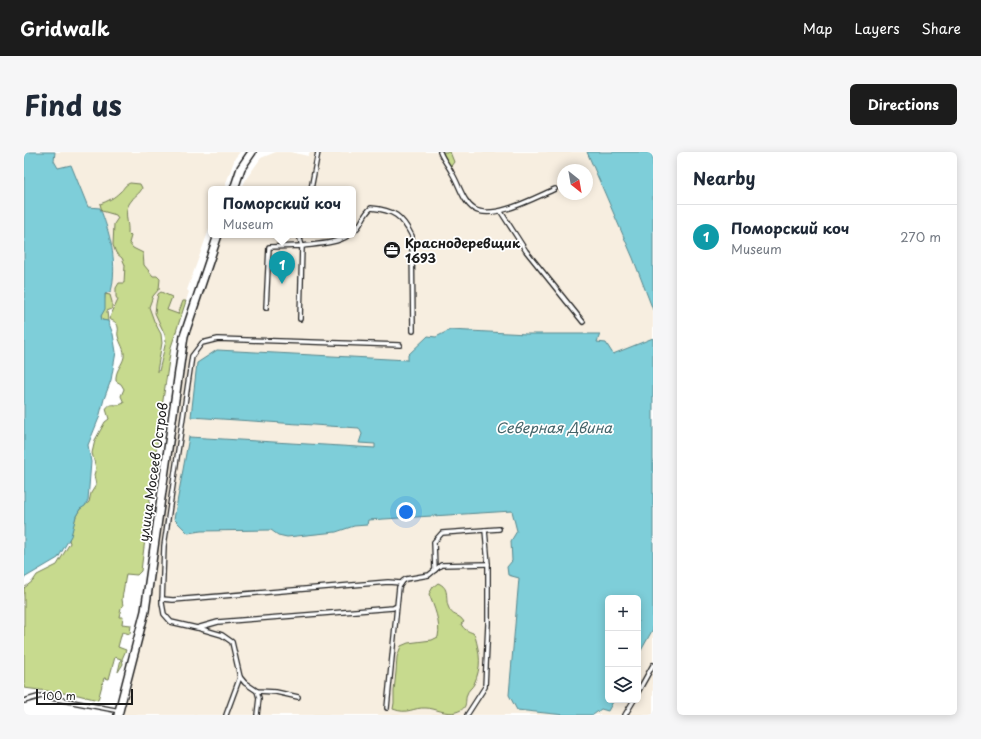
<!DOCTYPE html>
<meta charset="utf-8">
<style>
:root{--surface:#fff;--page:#f6f6f7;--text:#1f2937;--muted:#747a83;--line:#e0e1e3;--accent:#1c1c1c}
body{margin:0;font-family:"Playpen Sans",sans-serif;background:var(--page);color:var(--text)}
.controls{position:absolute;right:12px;bottom:12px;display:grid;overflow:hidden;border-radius:6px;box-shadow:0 2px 10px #0003}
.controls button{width:36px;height:36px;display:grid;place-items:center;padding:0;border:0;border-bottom:1px solid var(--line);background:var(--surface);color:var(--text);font:20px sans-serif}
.compass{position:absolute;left:533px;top:12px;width:36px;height:36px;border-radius:50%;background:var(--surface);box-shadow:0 2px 10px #0003;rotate:149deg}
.scale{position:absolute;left:12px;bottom:10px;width:97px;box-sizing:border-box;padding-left:4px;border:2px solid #1c1c1c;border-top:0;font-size:11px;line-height:14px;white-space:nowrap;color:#1c1c1c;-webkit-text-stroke:3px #fff;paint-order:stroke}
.you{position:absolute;left:382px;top:360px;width:14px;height:14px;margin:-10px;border:3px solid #fff;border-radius:50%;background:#1a73e8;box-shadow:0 0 0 6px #1a73e833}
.badge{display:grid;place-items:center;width:26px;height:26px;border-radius:50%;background:var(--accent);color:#fff;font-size:13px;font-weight:700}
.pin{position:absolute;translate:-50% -33px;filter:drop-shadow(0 1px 2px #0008)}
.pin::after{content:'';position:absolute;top:21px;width:14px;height:12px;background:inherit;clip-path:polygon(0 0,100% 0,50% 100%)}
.popup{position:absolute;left:184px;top:34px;width:148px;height:52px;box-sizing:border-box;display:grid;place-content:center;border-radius:6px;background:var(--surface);filter:drop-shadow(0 1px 3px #0005);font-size:13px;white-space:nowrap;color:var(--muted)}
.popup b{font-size:15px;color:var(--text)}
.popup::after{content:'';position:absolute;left:50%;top:100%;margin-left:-8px;border:8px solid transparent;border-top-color:var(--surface)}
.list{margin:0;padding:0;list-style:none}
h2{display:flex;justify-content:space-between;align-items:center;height:52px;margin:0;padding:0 16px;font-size:17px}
h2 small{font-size:13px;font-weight:400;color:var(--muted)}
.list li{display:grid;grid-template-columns:26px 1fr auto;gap:12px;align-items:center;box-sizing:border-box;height:64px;padding:0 16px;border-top:1px solid var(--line)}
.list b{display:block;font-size:15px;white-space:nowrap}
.list p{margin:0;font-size:13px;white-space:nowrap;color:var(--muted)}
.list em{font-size:13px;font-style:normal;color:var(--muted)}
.icon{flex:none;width:22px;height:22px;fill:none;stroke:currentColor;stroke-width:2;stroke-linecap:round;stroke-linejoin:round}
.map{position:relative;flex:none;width:629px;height:563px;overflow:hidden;border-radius:6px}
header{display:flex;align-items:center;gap:24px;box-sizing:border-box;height:56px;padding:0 20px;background:var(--accent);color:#fff}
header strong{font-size:19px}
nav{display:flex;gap:22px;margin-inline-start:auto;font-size:14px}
.intro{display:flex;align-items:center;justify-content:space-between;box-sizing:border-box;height:96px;padding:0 24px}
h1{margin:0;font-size:28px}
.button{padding:10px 18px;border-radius:6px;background:var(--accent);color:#fff;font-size:14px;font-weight:700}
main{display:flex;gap:24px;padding:0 24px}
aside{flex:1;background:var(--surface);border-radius:6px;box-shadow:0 2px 10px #0003}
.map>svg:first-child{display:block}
</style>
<header>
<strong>Gridwalk</strong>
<nav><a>Map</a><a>Layers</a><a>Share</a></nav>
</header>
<div class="intro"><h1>Find us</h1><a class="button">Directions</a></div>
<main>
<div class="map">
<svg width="629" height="563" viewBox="0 0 629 563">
<rect width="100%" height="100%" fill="#fff"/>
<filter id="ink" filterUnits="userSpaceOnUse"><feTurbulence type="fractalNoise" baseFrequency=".025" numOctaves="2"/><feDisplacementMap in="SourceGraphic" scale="8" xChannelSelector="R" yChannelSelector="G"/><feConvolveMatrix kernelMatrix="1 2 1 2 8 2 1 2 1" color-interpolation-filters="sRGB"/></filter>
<g filter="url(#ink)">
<g fill="#f7eee0" fill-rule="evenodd">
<path d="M31,0H216L211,6L200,37H187V72L163,138L165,140L151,181L80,155L81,142L87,139L90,120L91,111L84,77L76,56L64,55L47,13L34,16L30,9Z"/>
<path d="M252,0H266L284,4L286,0H563L609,106L629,158V186L589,202L573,190L576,182H503L426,178L412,185L384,208L193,198L167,265L335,276L338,282L337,287L351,292V296L165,285L164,381L177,379L248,378L254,383L312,380L330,374L343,373V368L488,359L493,379L487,389L488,409L495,426L485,543L493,558L540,563H99L125,462L137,357L162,199L172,153L198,83H329V37H218L222,27L237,6ZM539,18H563V42H539Z"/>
<path d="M629,477V563H569L577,557L584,559L590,548H614V504Z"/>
</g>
<g fill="#c7da8e" stroke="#727b55">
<path d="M418,0H426L430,10L427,14H424Z"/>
<path d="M106,31L116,32L118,36C116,42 111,43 108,48C98,59 105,69 104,81L107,84L105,91L109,96L119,101L120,113L129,124H133L136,127L135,137L129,144L125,155L130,169L137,182L138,191L133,219H135L142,189L141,183L131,161L132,152L134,142L137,140L148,145L143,158L154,162L159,149H162L147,195L136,268L117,419L113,423L102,422L98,447L99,454L97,456L95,465H99L98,472L107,473L106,482L98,480L94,495L102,498L98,507L99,512L94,520L97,507L91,505L85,527L80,526L74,548L54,543L0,536V436L9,429L13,423L33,413L46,391L45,388L52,364L56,357L65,350L67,341L72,333L70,323L72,316L68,301L71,288L81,270L85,267L82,257C85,251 90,253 95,253L100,251L97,244L100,237L97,232L92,229C91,218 98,214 100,205C101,197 96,192 94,184C93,181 95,178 94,175C93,170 89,169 85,167L94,148L92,145V136L95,131H100L101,113L98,106L92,101L89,93L90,72L94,66L92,63L78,59L76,52C84,49 90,46 96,40C101,36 99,34 106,31Z"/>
<path d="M81,142L86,143L88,150V157L83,159L84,169L83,170L78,168L77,164L80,155Z"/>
<path d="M414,431C426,436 421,445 424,454C428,466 435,461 440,470L437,472C440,478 444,479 449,481L451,484C456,503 458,514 450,532C448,536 444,538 443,542C440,551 445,556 432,560C422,563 411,556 402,556C389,555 384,563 369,557L370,551V539L372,520L373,505L377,494L384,491L408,488L414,485C417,470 410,455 405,442L409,435Z"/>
</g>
<g fill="#7eced9" stroke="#57878d">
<path d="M0,0H31L30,9L34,16L47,13L64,55L76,56C86,81 93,108 88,135L87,139L81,142V157L77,164L78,168L84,169L89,182L92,200L87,228L80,247L75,266L64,293L67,310L64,348L61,354L56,357L52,364L47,384L34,406L0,426Z"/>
<path d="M563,0H629V158L609,106Z"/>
<path d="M426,178L503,182H576L573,190L582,191L589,202L629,186V477L614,504V446H584V548H590L584,559L577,557L569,563H540L493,558L485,543L495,426L484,423L483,415L488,409L487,389L493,379L488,359L344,368L343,373L330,374L312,380L263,385L254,383L247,378L177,379L164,381L150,367L165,285L351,296V292L335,291L338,282L335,276L167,265L173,211L193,198L384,208V203L404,184L412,185Z"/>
</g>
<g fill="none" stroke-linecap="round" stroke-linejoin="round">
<defs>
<g id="service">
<path d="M416,0C419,8 424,13 428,21C435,32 439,50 450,57C469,69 512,45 531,37"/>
<path d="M287,37L294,0"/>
<path d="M477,60L502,99L559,170"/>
<path d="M329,80C339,73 337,65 347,56C370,58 378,64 388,84L389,179"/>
<path d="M275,83L278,94C292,92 312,92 325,83"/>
<path d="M242,156L245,95L278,94L276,167"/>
<path d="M376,193L194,187L178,191L168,204L140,394L138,451L140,462L147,470L173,476L194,470L369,456L373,454L375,435L379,429L382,427L405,423L417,413L464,412"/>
<path d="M411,418L410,390L418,381L475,377"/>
<path d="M138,447L149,448L364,430L377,431"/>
<path d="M174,476L198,483L208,490L216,525L221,531L233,539L252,540L274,545"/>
<path d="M614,540L629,513"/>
<path d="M0,549L17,544L96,559"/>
<path d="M363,556L373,454"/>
<path d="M202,563L216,525"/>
<path d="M233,563L235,546L233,539"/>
<path d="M443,563L461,535L464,472V412L461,378"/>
<path d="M601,563L610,548"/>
</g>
<g id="minor">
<path d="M210,37L217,16L228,0"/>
<path d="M94,563L121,459L160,184L194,83"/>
</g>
</defs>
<use href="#service" stroke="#1c1c1c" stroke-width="6"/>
<use href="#minor" stroke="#1c1c1c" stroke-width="10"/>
<use href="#service" stroke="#fff" stroke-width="3.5"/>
<use href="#minor" stroke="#fff" stroke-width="7"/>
</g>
</g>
<defs>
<symbol id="office-disc" viewBox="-11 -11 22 22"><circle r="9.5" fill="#1c1c1c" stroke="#fff"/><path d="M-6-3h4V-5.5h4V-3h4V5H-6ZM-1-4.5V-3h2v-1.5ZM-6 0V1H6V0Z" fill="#fff"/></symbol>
</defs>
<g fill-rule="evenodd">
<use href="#office-disc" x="358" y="88" width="20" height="20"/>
</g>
<g text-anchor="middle" stroke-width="3.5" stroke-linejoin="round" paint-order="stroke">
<g font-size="13" font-weight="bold" fill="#1c1c1c" stroke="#fff" text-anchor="start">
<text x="381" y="96">Краснодеревщик<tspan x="381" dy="15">1693</tspan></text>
</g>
<g font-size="13" fill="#1c1c1c" stroke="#fff">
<text transform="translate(129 320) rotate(-82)" y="5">улица Мосеев Остров</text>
</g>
<g font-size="14" font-style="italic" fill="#436368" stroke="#fff">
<text x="530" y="281">Северная Двина</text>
</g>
</g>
</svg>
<div class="controls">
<button>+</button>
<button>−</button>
<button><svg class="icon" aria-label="layers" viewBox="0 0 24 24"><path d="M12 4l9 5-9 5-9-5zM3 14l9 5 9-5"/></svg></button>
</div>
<svg class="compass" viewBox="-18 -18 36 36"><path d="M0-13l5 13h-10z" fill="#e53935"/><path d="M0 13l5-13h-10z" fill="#747a83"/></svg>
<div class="scale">100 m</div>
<div class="you"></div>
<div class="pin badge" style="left:258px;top:132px;background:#0f9aa8">1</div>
<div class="popup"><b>Поморский коч</b>Museum</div>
</div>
<aside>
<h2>Nearby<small></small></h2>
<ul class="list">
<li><span class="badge" style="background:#0f9aa8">1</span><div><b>Поморский коч</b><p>Museum</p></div><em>270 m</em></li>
</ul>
</aside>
</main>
